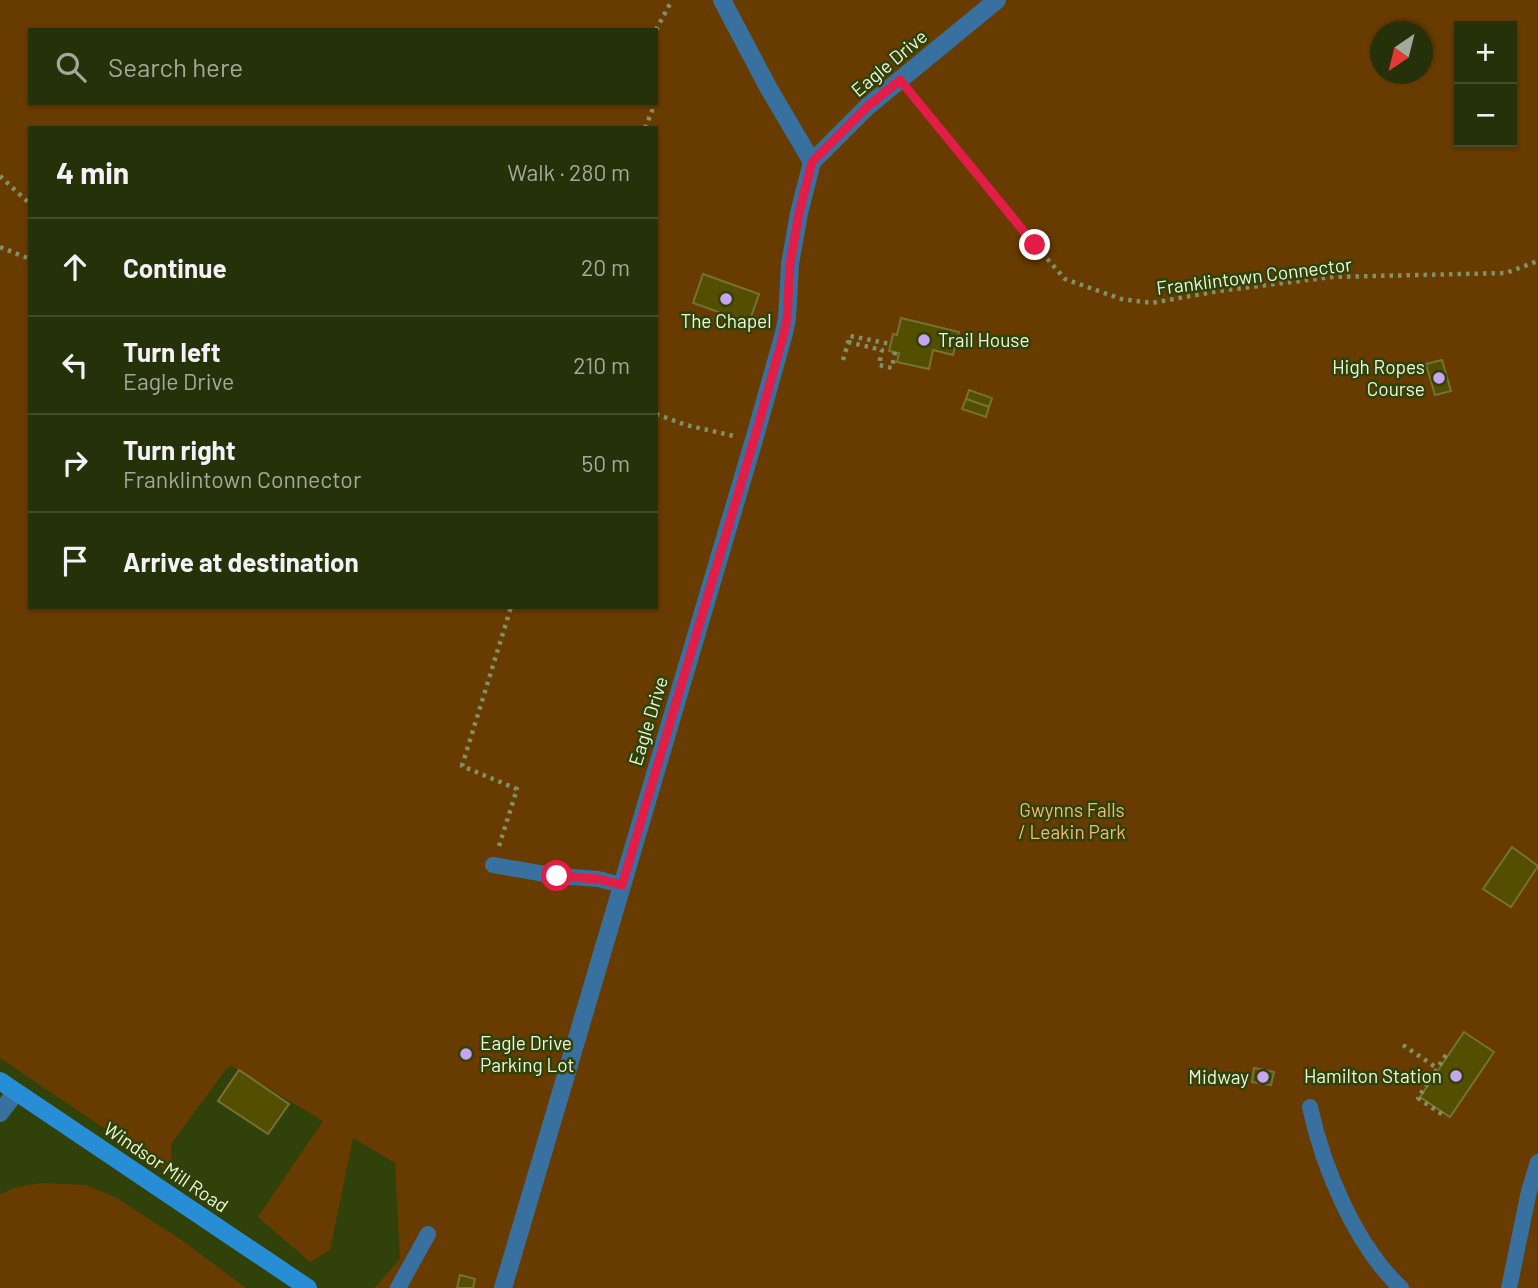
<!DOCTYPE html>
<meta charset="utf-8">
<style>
:root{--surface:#253108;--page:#2d3912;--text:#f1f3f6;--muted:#a3a99c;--line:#424c29}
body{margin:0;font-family:Barlow,sans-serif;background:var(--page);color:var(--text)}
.controls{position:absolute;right:21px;top:21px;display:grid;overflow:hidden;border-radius:0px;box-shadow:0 2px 5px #0004}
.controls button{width:63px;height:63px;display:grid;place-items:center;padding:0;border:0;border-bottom:2px solid var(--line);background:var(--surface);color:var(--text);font:35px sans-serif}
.compass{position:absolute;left:1370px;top:21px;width:63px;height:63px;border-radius:50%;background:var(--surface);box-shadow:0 2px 5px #0004;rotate:215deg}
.stop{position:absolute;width:21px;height:21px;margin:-16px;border:5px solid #e11d48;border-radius:50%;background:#fff}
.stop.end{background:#e11d48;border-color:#fff;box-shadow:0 2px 7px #0008}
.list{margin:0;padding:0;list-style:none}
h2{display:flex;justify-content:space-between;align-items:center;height:91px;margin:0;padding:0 28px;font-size:30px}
h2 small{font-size:23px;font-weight:400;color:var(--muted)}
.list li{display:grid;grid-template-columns:46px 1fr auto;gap:21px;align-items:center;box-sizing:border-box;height:98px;padding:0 28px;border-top:2px solid var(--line)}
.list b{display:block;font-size:26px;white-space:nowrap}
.list p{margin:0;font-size:23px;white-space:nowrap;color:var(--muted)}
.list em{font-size:23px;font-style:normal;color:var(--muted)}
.icon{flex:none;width:38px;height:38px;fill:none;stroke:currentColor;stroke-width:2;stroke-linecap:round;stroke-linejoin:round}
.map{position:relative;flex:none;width:1538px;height:1288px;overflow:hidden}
.search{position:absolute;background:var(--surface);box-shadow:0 2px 5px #0004;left:28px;top:28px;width:630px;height:77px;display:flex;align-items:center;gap:18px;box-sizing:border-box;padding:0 24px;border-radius:0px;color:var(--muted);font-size:26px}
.panel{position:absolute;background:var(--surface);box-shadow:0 2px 5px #0004;left:28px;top:126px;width:630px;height:483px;border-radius:0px}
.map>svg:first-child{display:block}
</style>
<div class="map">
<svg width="1538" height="1288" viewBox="0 0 1538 1288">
<rect width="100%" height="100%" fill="#31410a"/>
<g fill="#683b00" fill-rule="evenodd">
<path d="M0,0H1538V1288H374L400,1259L395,1163L353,1138L330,1250L310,1262L258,1217L323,1121L231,1066L227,1068L171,1144L172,1174L0,1058ZM1459,26H1512V142H1459ZM30,30H656V103H30ZM1380,32H1422V74H1380ZM30,128H656V607H30Z"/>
<path d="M42,1183L86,1185L117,1198L183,1241L246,1288H0V1194L17,1187Z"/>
</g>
<g fill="#534e00" stroke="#767137" stroke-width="2">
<path d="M703,274L759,294L749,323L693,303Z"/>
<path d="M901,318L959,332L953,355L933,350L929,369L897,362L899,353L889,351L893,334L897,335Z"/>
<path d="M1442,360L1451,391L1435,395L1426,364Z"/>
<path d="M969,390L992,398L989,407L966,399Z"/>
<path d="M966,399L989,407L986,417L962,409Z"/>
<path d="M1512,847L1538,866L1511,907L1483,889Z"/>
<path d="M1464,1032L1494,1052L1450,1117L1420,1097Z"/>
<path d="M1254,1068L1274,1072L1271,1085L1252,1082Z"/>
<path d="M239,1070L289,1104L268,1134L218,1101Z"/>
<path d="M460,1275L475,1279L473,1288H457Z"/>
</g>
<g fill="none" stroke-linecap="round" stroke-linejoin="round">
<g stroke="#829165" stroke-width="4.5" stroke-dasharray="3.5 5" stroke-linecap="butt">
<path d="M656,30L672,0"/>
<path d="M912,95L1035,245L1065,279L1121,299L1152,303L1219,291L1332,277L1506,273L1538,261"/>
<path d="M645,128L652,111V103"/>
<path d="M0,176L30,204"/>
<path d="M0,247L30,259"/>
<path d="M848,342L882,350L879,365L892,368L895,352"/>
<path d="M843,360L850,336L891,344"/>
<path d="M656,414L686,425L734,436"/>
<path d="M499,846L517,789L462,766L511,607"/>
<path d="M1403,1045L1437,1068"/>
<path d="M1446,1055L1418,1098L1446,1117"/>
</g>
<g stroke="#38719f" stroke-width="16">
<path d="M493,865L557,876L598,879L622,885"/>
<path d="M1310,1107C1323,1167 1355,1245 1401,1288"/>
<path d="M398,1288L428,1234"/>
<path d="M1509,1288L1529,1191L1538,1162"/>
</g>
<g stroke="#38719f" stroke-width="18">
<path d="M722,0L768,87L812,162"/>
<path d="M0,1113L16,1092"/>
<path d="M503,1288L756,433L784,333L787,319L790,264L799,213L812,162L867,107L997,0"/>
</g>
<path stroke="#278ed6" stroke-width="18" d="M0,1081L308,1288"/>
</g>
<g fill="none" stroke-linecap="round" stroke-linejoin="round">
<path stroke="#e11d48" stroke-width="9" d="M557,876L598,879L622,885L756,433L784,333L787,319L790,264L799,213L812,162L867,107L900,80L1035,245"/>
</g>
<g fill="#c7a6ef" stroke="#31410a" stroke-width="2.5">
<circle cx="726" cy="299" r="7"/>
<circle cx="924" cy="340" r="7"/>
<circle cx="1439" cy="378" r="7"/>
<circle cx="466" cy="1054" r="7"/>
<circle cx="1456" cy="1076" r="7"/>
<circle cx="1263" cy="1077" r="7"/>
</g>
<g text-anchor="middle" stroke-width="5" stroke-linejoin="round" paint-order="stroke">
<g font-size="19" fill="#ecf8db" stroke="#31410a">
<text transform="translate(889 63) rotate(-40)" y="7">Eagle Drive</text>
<text transform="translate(1254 276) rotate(-7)" y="7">Franklintown Connector</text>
<text transform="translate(648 721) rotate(-73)" y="7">Eagle Drive</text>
<text transform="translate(166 1167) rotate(34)" y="7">Windsor Mill Road</text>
</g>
<g font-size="19" fill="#ecf8db" stroke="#31410a" text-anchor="end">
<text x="726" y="328" text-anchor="middle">The Chapel</text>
<text x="938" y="347" text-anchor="start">Trail House</text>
<text x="1425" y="374">High Ropes<tspan x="1425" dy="22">Course</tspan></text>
<text x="480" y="1050" text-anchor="start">Eagle Drive<tspan x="480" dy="22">Parking Lot</tspan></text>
<text x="1442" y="1083">Hamilton Station</text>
<text x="1249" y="1084">Midway</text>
</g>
<g font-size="19" fill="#f7b87b" stroke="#31410a">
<text x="1072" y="817">Gwynns Falls<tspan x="1072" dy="22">/ Leakin Park</tspan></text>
</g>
</g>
</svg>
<div class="controls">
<button>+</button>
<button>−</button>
</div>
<svg class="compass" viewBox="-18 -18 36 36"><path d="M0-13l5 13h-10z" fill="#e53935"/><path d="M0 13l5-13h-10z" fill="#a3a99c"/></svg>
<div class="stop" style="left:557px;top:876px"></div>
<div class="stop end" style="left:1035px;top:245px"></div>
<div class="search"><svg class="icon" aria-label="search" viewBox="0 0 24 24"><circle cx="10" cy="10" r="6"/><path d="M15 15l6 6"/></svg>Search here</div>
<section class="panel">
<h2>4 min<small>Walk · 280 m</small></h2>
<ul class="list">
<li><svg class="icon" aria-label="ahead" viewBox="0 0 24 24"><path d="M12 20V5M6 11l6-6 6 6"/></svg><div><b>Continue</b></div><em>20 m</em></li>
<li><svg class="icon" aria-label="left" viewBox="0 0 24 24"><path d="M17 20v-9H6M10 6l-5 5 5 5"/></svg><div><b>Turn left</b><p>Eagle Drive</p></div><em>210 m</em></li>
<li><svg class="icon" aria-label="right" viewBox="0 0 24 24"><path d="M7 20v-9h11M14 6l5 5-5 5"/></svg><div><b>Turn right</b><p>Franklintown Connector</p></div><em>50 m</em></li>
<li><svg class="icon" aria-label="arrive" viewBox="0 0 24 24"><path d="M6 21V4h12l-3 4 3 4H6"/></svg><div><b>Arrive at destination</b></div></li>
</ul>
</section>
</div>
